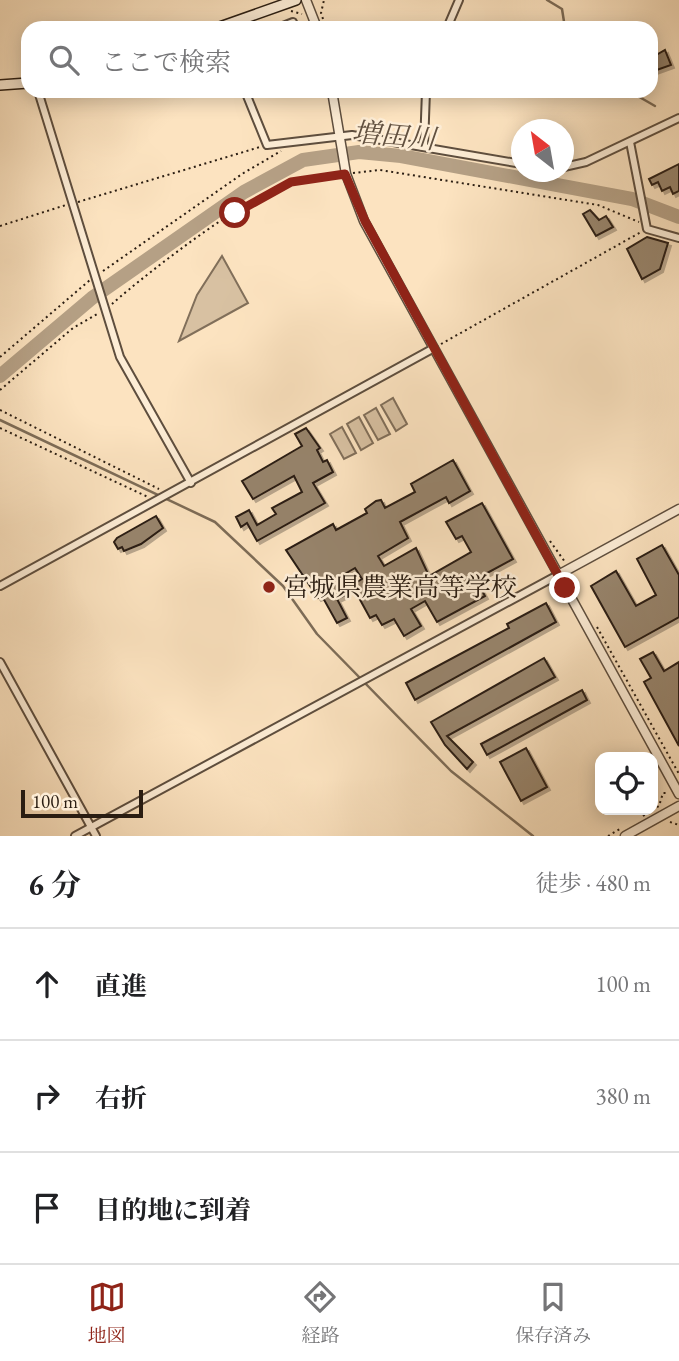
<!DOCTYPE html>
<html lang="ja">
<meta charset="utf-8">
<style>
:root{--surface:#fff;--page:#f6f6f6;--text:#202124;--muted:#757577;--line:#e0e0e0;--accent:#8f2418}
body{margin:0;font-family:"EB Garamond","Noto Serif JP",serif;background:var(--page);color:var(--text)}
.controls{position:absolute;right:21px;bottom:21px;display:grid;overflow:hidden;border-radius:14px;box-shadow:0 4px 18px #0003}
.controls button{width:63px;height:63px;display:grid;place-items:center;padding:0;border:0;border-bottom:2px solid var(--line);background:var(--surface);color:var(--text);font:35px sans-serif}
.compass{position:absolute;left:511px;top:119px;width:63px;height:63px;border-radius:50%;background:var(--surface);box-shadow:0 4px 18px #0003;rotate:329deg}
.scale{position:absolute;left:21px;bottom:18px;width:122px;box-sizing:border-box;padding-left:7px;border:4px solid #2a1d12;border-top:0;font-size:19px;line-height:24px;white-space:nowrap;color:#2a1d12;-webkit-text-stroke:5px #fdedd6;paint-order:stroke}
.stop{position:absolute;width:21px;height:21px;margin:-16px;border:5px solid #8f2418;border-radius:50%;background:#fff}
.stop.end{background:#8f2418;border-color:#fff;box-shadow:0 2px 7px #0008}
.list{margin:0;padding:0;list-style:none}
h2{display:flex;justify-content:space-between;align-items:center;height:91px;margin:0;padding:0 28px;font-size:30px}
h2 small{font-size:23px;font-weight:400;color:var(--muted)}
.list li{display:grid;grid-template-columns:46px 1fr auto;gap:21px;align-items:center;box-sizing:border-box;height:112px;padding:0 28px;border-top:2px solid var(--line)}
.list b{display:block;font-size:26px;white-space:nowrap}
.list em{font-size:23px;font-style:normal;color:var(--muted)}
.icon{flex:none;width:38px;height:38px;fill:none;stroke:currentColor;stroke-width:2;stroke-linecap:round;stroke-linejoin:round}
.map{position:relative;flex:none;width:679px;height:836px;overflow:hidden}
.search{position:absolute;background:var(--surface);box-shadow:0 4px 18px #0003;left:21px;right:21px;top:21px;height:77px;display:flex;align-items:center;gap:18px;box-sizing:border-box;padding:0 24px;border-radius:21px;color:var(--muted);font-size:26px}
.sheet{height:427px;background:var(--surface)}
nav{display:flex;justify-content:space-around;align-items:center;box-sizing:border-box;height:98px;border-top:2px solid var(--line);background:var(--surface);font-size:19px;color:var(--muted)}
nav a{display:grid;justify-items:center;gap:4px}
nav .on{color:var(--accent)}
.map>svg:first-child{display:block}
</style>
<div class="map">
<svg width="679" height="836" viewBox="0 0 679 836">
<defs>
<filter id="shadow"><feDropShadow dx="3" dy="3" stdDeviation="0" flood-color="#0004"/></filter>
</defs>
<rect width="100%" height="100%" fill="#fce3c0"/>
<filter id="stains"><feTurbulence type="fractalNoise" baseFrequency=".00286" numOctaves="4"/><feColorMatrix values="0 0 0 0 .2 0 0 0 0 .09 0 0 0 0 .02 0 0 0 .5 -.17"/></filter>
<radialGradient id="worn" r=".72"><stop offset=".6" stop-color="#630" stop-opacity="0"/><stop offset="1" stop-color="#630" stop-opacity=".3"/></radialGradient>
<g fill="#d8c1a2" stroke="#816f5a" stroke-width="2">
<path d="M222,256L248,303L179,341L197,295Z"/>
<path d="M393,398L407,424L396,431L381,405Z"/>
<path d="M376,408L390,434L378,440L364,415Z"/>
<path d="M359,417L373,443L361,450L347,424Z"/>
<path d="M342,427L356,453L344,459L330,434Z"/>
</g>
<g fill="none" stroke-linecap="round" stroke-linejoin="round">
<g stroke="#7d6c57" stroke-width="2.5">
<path d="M547,0L562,9L565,28"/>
<path d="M629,91L655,106"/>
<path d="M0,420L215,522L283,586L317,634L451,771L533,836"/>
</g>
<path stroke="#b5a085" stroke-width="14" d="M0,376L92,298L244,192L303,160L359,152L401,156L632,199L679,217"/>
</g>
<g fill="#97846c" stroke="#2a1d12" stroke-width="2" fill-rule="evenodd" filter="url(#shadow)">
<path d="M665,50L671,65L651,72V58Z"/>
<path d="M679,164V191L673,194L670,187L662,191L658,182L652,185L649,179Z"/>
<path d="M590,210L599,220L606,216L613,227L596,236L583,214Z"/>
<path d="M647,237L668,243L660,269L642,279L627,249Z"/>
<path d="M306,428L320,448L317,450L323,462L327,460L333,472L313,483L325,503L257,541L247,523L241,527L236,517L249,510L257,525L276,514L272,508L302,492L294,476L253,499L242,481L302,446L295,434Z"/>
<path d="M453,460L470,491L449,503L446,497L400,522L408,538L378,556L384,566L416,548L429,576L471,552L462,536L456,539L446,522L482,503L513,559L476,579L485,596L437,622L425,601L411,609L421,626L404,636L394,619L382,625L376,615L370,618L352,585L362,579L355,568L338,578L347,594L337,599L347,618L337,623L322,596L318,598L286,550L333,524L336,530L367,513L365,509L376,501L381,500L385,508L415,492L411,484ZM398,575L406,589L395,595L388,581Z"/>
<path d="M156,516L163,528L141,544L124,551L122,547L118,549L114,542L117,538Z"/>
<path d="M662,545L679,575V617L625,647L591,586L616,571L636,606L656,595L637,559Z"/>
<path d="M546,603L556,622L415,700L406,683L509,628L507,624Z"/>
<path d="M653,652L664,671L679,662V746L644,682L651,678L640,659Z"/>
<path d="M544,658L555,677L447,736L473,762L467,769L445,745L431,722Z"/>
<path d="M582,690L587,700L487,755L481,744Z"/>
<path d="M526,748L547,787L521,801L500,762Z"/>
</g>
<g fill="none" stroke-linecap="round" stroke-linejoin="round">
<defs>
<g id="minor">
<path d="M278,28L293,22L295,28"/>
<path d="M447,28L459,0"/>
<path d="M38,91L120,357L191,483"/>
<path d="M245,91L267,145L352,135L522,164"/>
<path d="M630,142L647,229L679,238"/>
<path d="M424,146L426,91"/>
<path d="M564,167L586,162L679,118"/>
<path d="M0,586L434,348"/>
<path d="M0,662L96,836"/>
<path d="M75,836L558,575"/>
</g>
<g id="tertiary">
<path d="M306,0L317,28"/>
<path d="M332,91L346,174L364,221L679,794"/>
<path d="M558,575L679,509"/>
<path d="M625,836L679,806"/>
</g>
<g id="secondary">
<path d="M217,28L296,0"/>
<path d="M0,85L28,83"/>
</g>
</defs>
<use href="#minor" stroke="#5e4e3e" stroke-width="10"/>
<use href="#tertiary" stroke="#5e4e3e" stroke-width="11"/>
<use href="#secondary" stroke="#2a1d12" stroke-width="12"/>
<g stroke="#2a1d12" stroke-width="2" stroke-dasharray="2 3.5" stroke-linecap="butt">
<path d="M291,11L302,14"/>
<path d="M323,19L321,13L324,0"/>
<path d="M353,173L380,170L598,205L639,222"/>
<path d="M78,202L260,147"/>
<path d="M0,226L66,205"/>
<path d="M103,271L242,174L281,151"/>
<path d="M112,304C148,272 261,184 305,177C315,176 326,176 337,175"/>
<path d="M441,344L641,232"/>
<path d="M0,357L90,280"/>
<path d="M0,390L73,328L99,313"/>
<path d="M0,410L159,489"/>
<path d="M0,428L148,497"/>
<path d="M550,541L565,562"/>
<path d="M552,588L558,591"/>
<path d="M597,627L679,774"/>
<path d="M643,816L659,806L663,793H669"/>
<path d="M670,822L679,825"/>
<path d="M608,836L620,829"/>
</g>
<use href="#minor" stroke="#fdedd6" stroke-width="6"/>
<use href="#tertiary" stroke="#fdedd6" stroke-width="8"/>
<use href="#secondary" stroke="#fdedd6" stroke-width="9"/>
</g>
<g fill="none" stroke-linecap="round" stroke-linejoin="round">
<path stroke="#8f2418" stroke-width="9" d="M235,213L291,182L345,174L365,221L565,588"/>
</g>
<circle fill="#8f2418" stroke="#fdedd6" stroke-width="2.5" cx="269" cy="587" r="7"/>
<g text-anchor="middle" stroke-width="5" stroke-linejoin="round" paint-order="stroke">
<g font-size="26" fill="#2a1d12" stroke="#fdedd6" text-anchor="start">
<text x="283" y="596">宮城県農業高等学校</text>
</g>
<g font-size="28" font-style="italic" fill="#625140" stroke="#fdedd6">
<text transform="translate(394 135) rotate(5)" y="10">増田川</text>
</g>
</g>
<rect width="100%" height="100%" filter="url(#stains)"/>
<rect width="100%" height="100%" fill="url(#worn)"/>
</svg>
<div class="controls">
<button><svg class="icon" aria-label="locate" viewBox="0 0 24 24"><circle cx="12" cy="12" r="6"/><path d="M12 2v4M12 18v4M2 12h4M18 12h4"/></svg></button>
</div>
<svg class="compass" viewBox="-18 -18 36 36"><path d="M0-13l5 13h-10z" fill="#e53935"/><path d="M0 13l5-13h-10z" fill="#757577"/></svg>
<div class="scale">100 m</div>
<div class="stop" style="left:235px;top:213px"></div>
<div class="stop end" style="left:565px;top:588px"></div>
<div class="search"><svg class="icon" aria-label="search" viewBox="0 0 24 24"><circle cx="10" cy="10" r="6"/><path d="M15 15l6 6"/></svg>ここで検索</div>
</div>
<section class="sheet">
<h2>6 分<small>徒歩 · 480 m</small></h2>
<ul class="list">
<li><svg class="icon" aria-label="ahead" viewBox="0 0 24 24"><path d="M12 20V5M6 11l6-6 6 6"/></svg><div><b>直進</b></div><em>100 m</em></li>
<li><svg class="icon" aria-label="right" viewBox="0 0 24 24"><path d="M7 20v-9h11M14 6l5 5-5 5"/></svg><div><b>右折</b></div><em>380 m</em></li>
<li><svg class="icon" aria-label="arrive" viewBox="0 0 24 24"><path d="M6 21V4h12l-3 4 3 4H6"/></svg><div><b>目的地に到着</b></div></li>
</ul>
</section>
<nav>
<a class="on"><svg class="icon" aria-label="map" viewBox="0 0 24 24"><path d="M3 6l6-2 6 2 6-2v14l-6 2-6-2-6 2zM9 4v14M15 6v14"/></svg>地図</a>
<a><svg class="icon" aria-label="directions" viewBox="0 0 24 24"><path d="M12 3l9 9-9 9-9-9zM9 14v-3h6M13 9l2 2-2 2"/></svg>経路</a>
<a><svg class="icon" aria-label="saved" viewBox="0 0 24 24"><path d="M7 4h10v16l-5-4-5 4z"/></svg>保存済み</a>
</nav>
